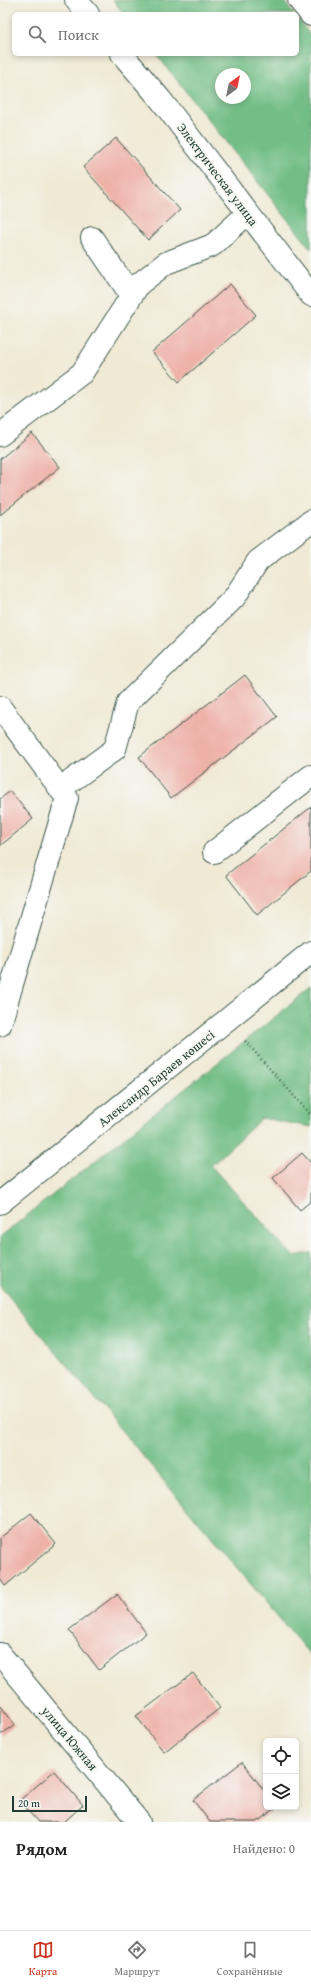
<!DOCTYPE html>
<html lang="ru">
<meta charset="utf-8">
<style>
:root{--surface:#fff;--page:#f6f6f6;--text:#222;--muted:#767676;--line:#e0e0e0;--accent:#c8321e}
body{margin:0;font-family:"Gentium Book Plus",serif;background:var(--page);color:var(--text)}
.controls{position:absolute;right:12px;bottom:12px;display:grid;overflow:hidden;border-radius:6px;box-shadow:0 2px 6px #0003}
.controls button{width:36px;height:36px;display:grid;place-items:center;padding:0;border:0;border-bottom:1px solid var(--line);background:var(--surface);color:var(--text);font:20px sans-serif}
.compass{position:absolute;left:215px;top:68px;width:36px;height:36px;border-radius:50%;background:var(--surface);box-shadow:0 2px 6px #0003;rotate:33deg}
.scale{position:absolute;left:12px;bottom:10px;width:75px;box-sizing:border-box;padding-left:4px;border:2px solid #1f3d34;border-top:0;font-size:11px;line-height:14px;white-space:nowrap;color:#1f3d34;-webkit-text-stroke:3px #f6f6f2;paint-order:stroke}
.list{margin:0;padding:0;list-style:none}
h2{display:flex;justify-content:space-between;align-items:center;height:52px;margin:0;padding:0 16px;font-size:17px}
h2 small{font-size:13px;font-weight:400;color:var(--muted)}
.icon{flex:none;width:22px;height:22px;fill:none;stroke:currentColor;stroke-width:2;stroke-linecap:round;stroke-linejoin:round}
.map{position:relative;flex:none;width:311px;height:1822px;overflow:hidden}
.search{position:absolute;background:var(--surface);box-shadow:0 2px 6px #0003;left:12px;right:12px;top:12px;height:44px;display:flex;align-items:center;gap:10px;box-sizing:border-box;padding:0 14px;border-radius:6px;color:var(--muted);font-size:15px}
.sheet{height:108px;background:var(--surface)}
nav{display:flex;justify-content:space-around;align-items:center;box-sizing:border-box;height:56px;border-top:1px solid var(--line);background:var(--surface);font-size:11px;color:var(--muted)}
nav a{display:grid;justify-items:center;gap:2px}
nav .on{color:var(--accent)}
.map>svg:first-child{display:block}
</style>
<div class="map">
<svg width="311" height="1822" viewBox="0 0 311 1822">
<rect width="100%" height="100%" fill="#f6f6f2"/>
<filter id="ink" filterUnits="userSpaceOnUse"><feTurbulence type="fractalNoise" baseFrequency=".025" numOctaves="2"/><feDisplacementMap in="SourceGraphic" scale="8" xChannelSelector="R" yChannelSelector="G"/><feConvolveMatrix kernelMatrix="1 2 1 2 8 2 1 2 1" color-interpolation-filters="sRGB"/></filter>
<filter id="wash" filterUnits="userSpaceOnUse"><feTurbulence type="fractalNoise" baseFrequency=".012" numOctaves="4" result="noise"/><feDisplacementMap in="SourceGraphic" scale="16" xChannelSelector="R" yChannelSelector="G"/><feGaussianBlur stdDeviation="0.9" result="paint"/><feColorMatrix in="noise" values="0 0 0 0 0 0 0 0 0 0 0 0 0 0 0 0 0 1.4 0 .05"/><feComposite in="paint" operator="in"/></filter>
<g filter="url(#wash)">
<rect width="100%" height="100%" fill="#f0ead5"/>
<g fill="#72be86" stroke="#487e5d" fill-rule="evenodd">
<path d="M113,0H283L294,14H124Z"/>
<path d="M297,18L311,36V249L156,54H297ZM221,74H245V98H221Z"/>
<path d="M311,988V1127L262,1118L211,1166L293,1256L311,1253V1656L0,1286V1237Z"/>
</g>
<g id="blocks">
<g fill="#eeb1a8">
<path d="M116,138L180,210L148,240L83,167Z"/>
<path d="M230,284L256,315L179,382L152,352Z"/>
<path d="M32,433L60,467L0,515V459Z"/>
<path d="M245,675L277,717L171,798L139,757Z"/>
<path d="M10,791L33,819L0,846V799Z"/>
<path d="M311,807V871L257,915L226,875Z"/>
<path d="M302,1153L311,1163V1201L300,1210L273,1178Z"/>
<path d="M31,1513L56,1544L5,1586L0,1579V1538Z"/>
<path d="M117,1594L146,1633L99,1670L69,1630Z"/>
<path d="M193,1673L220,1708L164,1752L136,1716Z"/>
<path d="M0,1705L15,1725L0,1735Z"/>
<path d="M242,1762L266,1793V1807H277L257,1822H210L193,1800Z"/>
<path d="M54,1771L83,1805L64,1822H38L19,1801Z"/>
</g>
</g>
</g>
<g filter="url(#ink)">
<use href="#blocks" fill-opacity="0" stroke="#3e574c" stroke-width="1"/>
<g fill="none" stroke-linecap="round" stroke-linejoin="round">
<defs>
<g id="minor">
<path d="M76,0L88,14"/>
<path d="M299,0L311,15"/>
<path d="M122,54L161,100L311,295"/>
<path d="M92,238L131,295"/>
<path d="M0,435L82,373L139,284L166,263L213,245L248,213"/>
<path d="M0,707L67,798L0,1025"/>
<path d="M60,789L115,749L128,702L234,598L258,561L311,521"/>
<path d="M214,852L311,776"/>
<path d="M0,1203L311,952"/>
<path d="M0,1654L139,1822"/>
</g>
</defs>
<use href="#minor" stroke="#3e574c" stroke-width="24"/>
<path stroke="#3e574c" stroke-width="2.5" stroke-dasharray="1 3" stroke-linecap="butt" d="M245,1041L311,1115"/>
<use href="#minor" stroke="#fff" stroke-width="22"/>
</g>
</g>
<g text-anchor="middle" stroke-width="4" stroke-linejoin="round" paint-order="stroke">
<g font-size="13" fill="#1f3d34" stroke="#f6f6f2">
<text transform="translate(218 174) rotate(53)" y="5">Электрическая улица</text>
<text transform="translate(156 1078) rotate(-39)" y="5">Александр Бараев көшесі</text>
<text transform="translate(70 1738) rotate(50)" y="5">улица Южная</text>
</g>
</g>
</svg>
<div class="controls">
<button><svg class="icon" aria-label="locate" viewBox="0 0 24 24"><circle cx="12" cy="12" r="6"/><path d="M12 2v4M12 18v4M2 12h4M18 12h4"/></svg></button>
<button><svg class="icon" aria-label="layers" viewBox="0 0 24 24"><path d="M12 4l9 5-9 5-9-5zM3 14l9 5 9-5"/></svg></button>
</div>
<svg class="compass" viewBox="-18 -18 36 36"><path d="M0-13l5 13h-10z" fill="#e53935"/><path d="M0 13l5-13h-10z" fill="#767676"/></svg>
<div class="scale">20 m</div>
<div class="search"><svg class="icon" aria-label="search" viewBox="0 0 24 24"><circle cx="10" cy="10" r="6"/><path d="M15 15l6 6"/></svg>Поиск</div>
</div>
<section class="sheet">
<h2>Рядом<small>Найдено: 0</small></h2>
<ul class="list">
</ul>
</section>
<nav>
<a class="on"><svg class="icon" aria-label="map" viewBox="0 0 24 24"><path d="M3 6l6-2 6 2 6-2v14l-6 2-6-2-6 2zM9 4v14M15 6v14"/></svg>Карта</a>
<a><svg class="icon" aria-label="directions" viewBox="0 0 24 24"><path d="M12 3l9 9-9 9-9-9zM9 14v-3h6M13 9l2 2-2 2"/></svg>Маршрут</a>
<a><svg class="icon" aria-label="saved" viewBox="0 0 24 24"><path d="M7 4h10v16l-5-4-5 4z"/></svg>Сохранённые</a>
</nav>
